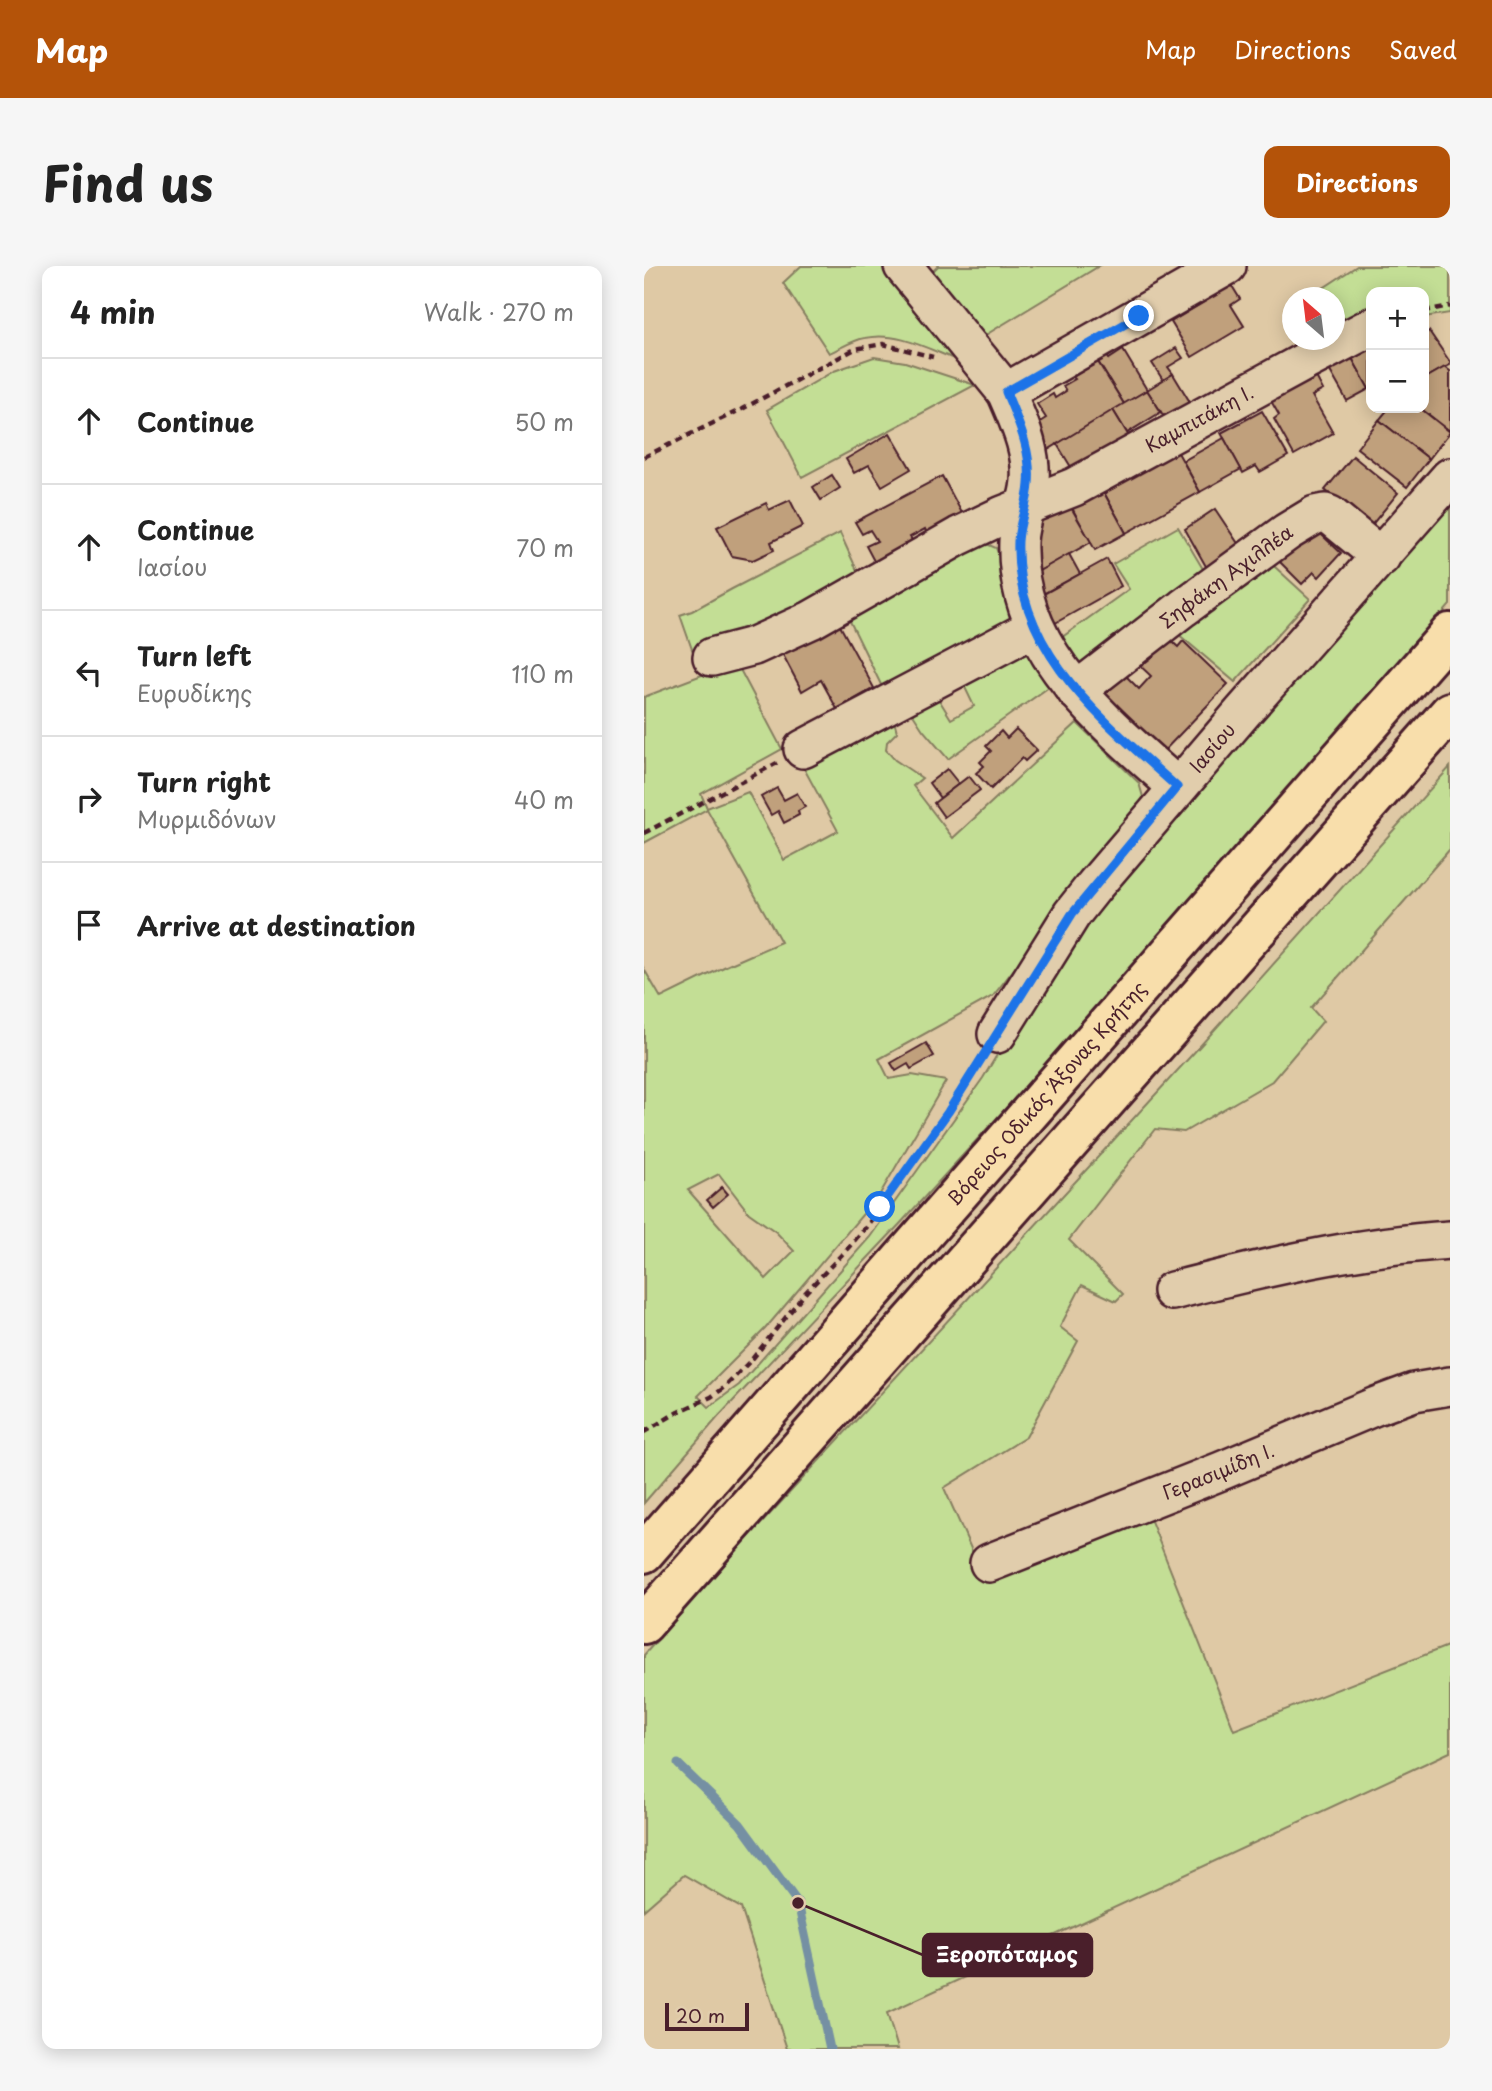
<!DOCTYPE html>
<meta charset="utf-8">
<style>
:root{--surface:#fff;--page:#f6f6f6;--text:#222;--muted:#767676;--line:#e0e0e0;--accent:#b45309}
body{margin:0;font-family:"Playpen Sans",sans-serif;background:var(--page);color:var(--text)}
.controls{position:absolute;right:21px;top:21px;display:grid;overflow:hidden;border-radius:14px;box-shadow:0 4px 18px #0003}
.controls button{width:63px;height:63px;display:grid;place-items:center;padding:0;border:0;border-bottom:2px solid var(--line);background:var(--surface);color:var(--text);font:35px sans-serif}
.compass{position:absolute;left:638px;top:21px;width:63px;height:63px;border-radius:50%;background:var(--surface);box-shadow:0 4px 18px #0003;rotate:332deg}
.scale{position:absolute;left:21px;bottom:18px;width:84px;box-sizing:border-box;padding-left:7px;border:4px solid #4a1f2b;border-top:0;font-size:19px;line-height:24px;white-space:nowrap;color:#4a1f2b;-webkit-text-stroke:5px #e1cdac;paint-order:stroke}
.stop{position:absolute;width:21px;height:21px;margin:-16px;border:5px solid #1a73e8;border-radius:50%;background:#fff}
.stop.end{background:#1a73e8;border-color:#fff;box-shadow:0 2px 7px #0008}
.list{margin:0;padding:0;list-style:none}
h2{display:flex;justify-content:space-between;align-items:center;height:91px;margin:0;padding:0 28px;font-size:30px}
h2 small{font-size:23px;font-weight:400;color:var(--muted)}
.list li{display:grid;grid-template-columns:46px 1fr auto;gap:21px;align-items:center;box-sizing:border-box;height:126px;padding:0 28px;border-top:2px solid var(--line)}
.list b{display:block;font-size:26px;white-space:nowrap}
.list p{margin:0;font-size:23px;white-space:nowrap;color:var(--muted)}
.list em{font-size:23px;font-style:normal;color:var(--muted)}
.icon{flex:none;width:38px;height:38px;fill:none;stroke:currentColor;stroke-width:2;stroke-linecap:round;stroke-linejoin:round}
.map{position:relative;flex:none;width:806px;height:1783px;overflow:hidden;border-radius:14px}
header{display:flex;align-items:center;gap:42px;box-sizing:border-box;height:98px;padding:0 35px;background:var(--accent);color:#fff}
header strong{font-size:33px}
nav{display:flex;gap:38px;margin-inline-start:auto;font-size:24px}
.intro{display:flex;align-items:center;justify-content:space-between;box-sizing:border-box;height:168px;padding:0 42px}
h1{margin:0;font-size:49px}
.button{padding:18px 32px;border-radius:14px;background:var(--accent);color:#fff;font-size:24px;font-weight:700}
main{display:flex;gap:42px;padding:0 42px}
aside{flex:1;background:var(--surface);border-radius:14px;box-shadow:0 4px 18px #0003}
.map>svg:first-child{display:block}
</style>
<header>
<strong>Map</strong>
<nav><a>Map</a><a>Directions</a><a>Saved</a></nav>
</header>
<div class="intro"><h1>Find us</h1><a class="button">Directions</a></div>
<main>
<aside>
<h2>4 min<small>Walk · 270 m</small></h2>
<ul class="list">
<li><svg class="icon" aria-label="ahead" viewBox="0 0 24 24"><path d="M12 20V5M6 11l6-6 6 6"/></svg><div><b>Continue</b></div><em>50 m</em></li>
<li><svg class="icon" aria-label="ahead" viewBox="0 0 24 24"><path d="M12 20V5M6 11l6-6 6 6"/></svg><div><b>Continue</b><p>Ιασίου</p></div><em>70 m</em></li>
<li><svg class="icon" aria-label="left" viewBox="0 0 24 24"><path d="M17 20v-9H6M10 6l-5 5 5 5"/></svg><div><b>Turn left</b><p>Ευρυδίκης</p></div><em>110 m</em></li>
<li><svg class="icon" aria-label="right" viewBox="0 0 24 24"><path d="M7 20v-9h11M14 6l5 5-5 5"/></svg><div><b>Turn right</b><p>Μυρμιδόνων</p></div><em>40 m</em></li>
<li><svg class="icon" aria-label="arrive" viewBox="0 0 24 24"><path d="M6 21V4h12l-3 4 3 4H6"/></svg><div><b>Arrive at destination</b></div></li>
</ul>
</aside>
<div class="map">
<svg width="806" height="1783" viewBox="0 0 806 1783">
<rect width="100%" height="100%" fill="#dfc9a5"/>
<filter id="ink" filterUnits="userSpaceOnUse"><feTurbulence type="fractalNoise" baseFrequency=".0143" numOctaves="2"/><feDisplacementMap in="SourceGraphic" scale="14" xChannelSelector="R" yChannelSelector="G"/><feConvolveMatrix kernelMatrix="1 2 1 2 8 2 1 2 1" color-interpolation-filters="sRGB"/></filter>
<g filter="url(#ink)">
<g fill="#c3de95" stroke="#867e60" stroke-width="2" fill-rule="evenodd">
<path d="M157,0H240L313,94C284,83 253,65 221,72C209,74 197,82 185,87L139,17Z"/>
<path d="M294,0H455L335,73L287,18L288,6Z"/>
<path d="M713,0H806V47L780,51V26H727V49L691,66L690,32H664Z"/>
<path d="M230,91L261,96L331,119L158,211L123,144L190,105Z"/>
<path d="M806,236V339L539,648L255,959L75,1150L0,1237V703L17,732L82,700L137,676L63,543L0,577V431L92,396L138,483L57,528L63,542L104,526L140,594L194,565L157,497L248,446L253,466L243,476L242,484L251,494L278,512L269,520L309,572L433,457L495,517L499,531L496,541L349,730L235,793L245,813L268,809L302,815L236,928L121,1063L54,1130L65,1141L95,1119L226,971L339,812L421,677L611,449L771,279ZM75,908L105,947L132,966L150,985L122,1013L44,924Z"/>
<path d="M534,261L562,308L434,409L410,377L485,323L469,298Z"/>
<path d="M196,267L218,315L112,367L50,389L36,349L48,345L88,323Z"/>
<path d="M338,276L352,282L373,338L374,353L243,431L201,345Z"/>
<path d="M619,290L666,333L591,416L527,362Z"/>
<path d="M378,383L386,390L405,421L304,493L279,464L262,438L289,424L307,453L330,440L315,409Z"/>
<path d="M806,501V583L667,742L679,755L628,815L540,866L511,863L425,974L479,1028L472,1035L438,1019L416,1061L434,1075L382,1171L300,1222L329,1287L336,1313L505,1250L590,1464L806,1379V1486L243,1747L254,1783H143L97,1642L40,1609L0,1644V1389L94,1283L556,780Z"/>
</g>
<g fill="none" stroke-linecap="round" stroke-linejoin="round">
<path stroke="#7590a3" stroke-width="9" d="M34,1498L96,1558L154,1637L186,1783"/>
</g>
<g fill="#c0a07c" stroke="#4a1f2b" stroke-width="2">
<path d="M585,15L596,33L587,39L600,60L548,91L527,56L578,25L575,21Z"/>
<path d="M785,65L806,96V99L780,113V68Z"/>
<path d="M727,75V122L725,123L704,85Z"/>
<path d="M532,82L539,92L524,101L529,108L519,114L508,97Z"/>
<path d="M479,84L503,124L480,138L453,94L462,88L465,93Z"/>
<path d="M704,85L725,123L703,135L682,98Z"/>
<path d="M454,96L480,138L402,185L388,161L402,152L393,138L409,128L411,132L422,125L419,120L431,113L429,111Z"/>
<path d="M801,101L806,105V165L776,142H780V113Z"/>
<path d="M668,103L679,124L668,130L689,167L650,189L630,153L635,149L623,128Z"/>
<path d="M529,108L549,141L524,157L503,124Z"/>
<path d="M503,124L517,146L483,167L469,144Z"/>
<path d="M745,142H776L806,166L785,193L735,154Z"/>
<path d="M469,144L486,172L430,206L413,178Z"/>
<path d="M618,145L644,190L616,206L612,200L599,207L577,167Z"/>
<path d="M735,154L785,193L763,221L713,182Z"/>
<path d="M246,167L267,203L238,220L225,199L210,207L202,193Z"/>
<path d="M580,172L597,203L556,226L539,195Z"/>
<path d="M532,183L556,226L482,267L457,221Z"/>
<path d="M709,190L754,227L726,261L681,224Z"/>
<path d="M188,209L196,222L177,234L169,221Z"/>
<path d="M298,210L318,247L298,258L301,263L285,272L281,263L266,271L270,277L231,297L222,280L233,275L226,264L218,268L211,256Z"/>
<path d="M459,225L482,267L451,284L428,242Z"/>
<path d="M146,234L159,260L127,276L130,284L109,294L88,290L73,261L122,237L125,244Z"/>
<path d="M425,238L447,276L388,309L390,258Z"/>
<path d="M571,243L599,285L564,304L541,263Z"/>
<path d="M664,256L697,287L675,311L670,306L658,318L626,286Z"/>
<path d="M425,288L436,308L399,328L388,309Z"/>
<path d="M463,293L477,320L406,360L391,333Z"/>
<path d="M194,356L230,422L193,443L177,414L158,425L138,387Z"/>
<path d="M518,366L534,381L539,375L584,418L515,490L448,427L473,401L495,423L507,410L491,395Z"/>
<path d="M372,463L393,484L381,495L378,492L347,523L332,507L340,500L336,496L347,485L342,480L357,465L363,472Z"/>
<path d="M303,503L315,518L296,532L285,517Z"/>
<path d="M325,510L336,524L300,551L290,537Z"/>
<path d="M133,522L140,534L153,527L161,541L154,545L155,549L140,557L134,545L127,549L117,531Z"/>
<path d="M282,777L290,790L267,803L264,798L252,805L247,797Z"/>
<path d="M78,921L84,928L69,941L63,934Z"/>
</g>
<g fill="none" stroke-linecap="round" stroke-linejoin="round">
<defs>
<g id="minor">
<path d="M259,0L362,126C375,156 391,189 385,223C382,240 375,258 374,275C370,385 459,454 533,521"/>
<path d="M362,126L583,0"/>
<path id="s1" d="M68,391L110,380L167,354L315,270L359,249L430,221L662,95L727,61"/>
<path id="s2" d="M432,425L539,342L643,266L671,249L681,247L686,249L737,291"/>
<path d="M159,483L391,361"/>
<path id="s3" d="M353,768L428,648L451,619L598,447L806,211"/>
<path d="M528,1025C619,1002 712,980 806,974"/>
<path id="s4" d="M345,1297L577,1205L732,1140L770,1126L806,1120"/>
</g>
<g id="highway">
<path id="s5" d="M0,1287L806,367"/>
<path d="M0,1358L806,446"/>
</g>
</defs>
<use href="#minor" stroke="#4a1f2b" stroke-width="42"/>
<use href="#highway" stroke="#4a1f2b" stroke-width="44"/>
<g stroke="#4a1f2b" stroke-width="4.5" stroke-dasharray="7 5" stroke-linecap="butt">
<path d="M780,45L806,40"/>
<path d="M0,191L98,143L211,83L239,78L289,91"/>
<path d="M0,567L133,497"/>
<path d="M0,1166L34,1146L67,1131L80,1122L109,1092L162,1026L204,982L222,961L304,846L337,793"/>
</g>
<use href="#minor" stroke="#e1cdac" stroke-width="37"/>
<use href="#highway" stroke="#f8deab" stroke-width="38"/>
</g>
</g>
<g fill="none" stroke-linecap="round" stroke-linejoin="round" filter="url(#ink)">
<path stroke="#1a73e8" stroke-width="9" d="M236,941L304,846L428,648L533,521C459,454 370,385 374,275C375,256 384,237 385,218C388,184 374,156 362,126L495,50"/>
</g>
<g text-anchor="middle" stroke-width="7" stroke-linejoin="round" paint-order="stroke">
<g font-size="19" fill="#4a1f2b" stroke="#e1cdac">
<text dy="7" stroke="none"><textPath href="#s1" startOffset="544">Καμπιτάκη Ι.</textPath></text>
<text dy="7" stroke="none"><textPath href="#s2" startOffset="189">Σηφάκη Αχιλλέα</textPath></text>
<text dy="7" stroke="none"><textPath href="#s3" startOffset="359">Ιασίου</textPath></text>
<text dy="7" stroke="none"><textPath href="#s5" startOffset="611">Βόρειος Οδικός Άξονας Κρήτης</textPath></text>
<text dy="7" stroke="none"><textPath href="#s4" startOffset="247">Γερασιμίδη Ι.</textPath></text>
</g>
</g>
<path fill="none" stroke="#4a1f2b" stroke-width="2.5" d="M154 1637L279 1689"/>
<circle fill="#4a1f2b" stroke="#e1cdac" stroke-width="2.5" cx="154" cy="1637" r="7"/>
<rect fill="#4a1f2b" stroke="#4a1f2b" stroke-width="2.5" x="279" y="1668" width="169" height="42" rx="7"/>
<g font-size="21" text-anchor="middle" font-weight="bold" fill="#fff">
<text x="363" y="1696">Ξεροπόταμος</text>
</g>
</svg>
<div class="controls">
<button>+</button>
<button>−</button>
</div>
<svg class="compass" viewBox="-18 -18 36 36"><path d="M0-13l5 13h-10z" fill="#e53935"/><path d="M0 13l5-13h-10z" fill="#767676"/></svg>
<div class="scale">20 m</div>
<div class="stop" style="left:236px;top:941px"></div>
<div class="stop end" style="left:495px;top:50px"></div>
</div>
</main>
